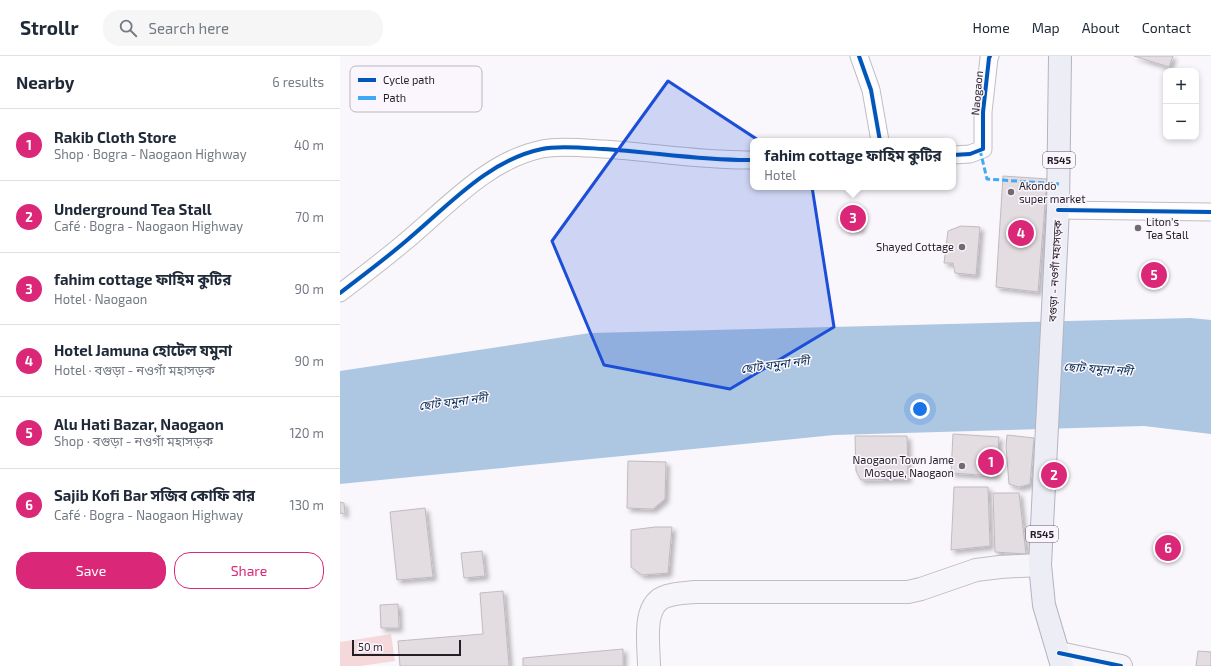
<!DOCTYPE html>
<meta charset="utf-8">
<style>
:root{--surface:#fff;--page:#f6f6f7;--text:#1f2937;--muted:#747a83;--line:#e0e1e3;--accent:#db2777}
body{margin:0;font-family:"Exo 2","Noto Sans Bengali",sans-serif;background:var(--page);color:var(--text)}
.controls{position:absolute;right:12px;top:12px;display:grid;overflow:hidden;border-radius:8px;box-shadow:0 2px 6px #0003}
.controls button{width:36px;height:36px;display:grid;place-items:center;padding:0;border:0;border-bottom:1px solid var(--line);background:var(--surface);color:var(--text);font:20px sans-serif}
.scale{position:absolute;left:12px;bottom:10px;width:109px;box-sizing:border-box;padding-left:4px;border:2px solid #241f27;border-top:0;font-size:11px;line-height:14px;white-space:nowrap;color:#241f27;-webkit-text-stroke:3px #fbf5fe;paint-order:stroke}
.you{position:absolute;left:580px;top:353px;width:14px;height:14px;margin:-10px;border:3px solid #fff;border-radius:50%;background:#1a73e8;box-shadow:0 0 0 6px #1a73e833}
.badge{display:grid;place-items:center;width:26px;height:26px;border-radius:50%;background:var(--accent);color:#fff;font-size:13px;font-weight:700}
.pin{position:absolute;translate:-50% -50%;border:2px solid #fff;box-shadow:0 1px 4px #0006}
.popup{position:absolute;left:410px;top:82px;width:206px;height:52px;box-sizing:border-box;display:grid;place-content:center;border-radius:8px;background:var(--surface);filter:drop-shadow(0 1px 3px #0005);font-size:13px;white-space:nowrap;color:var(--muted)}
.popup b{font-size:15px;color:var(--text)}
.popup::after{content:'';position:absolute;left:50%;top:100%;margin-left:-8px;border:8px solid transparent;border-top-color:var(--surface)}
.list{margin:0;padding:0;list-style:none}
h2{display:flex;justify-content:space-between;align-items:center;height:52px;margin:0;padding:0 16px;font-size:17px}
h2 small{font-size:13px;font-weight:400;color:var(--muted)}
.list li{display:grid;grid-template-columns:26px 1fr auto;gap:12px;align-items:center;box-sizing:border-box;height:72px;padding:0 16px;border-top:1px solid var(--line)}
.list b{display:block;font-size:15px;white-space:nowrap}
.list p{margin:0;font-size:13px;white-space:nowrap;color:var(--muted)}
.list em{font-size:13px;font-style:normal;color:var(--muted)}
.actions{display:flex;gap:8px;padding:12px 16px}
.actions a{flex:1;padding:9px 0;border:1px solid var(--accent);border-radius:16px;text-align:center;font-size:14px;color:var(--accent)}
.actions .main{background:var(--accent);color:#fff}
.icon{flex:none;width:22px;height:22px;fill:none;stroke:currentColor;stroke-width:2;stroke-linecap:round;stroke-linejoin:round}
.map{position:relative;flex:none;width:871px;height:610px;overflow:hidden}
header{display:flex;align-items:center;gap:24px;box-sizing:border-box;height:56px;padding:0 20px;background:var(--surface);border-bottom:1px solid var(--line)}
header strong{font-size:19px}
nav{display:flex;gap:22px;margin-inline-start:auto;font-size:14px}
.search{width:280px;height:36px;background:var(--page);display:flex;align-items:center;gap:10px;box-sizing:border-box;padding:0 14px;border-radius:16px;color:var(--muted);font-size:15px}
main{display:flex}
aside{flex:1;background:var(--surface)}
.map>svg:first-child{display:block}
</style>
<header>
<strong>Strollr</strong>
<div class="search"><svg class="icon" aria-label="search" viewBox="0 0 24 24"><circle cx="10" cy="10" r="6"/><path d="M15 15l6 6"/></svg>Search here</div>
<nav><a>Home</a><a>Map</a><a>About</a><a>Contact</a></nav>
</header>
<main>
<aside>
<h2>Nearby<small>6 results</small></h2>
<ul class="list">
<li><span class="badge">1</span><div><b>Rakib Cloth Store</b><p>Shop · Bogra - Naogaon Highway</p></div><em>40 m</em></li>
<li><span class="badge">2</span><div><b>Underground Tea Stall</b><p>Café · Bogra - Naogaon Highway</p></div><em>70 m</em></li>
<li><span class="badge">3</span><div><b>fahim cottage ফাহিম কুটির</b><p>Hotel · Naogaon</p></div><em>90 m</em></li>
<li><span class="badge">4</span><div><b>Hotel Jamuna হোটেল যমুনা</b><p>Hotel · বগুড়া - নওগাঁ মহাসড়ক</p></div><em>90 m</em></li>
<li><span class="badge">5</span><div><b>Alu Hati Bazar, Naogaon</b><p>Shop · বগুড়া - নওগাঁ মহাসড়ক</p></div><em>120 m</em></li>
<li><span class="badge">6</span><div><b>Sajib Kofi Bar সজিব কোফি বার</b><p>Café · Bogra - Naogaon Highway</p></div><em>130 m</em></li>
</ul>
<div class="actions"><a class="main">Save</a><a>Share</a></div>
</aside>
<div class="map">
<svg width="871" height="610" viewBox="0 0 871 610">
<defs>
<filter id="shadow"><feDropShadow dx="3.5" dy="3.5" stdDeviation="2" flood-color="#0004"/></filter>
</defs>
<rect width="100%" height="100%" fill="#faf7fc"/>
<path fill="#f5d9da" d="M51,578L55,605L21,610H0V586Z"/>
<path fill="#adc7e2" d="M851,262L871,264V378L804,370L494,379L0,428V315L250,277Z"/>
<g fill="#e3dde1" stroke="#c1babf" filter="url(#shadow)">
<path d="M794,0H833L829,11Z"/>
<path d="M663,120L707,123L698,236L656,231Z"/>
<path d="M505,152H520L521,173H506Z"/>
<path d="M621,170L640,171L636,219L615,217L613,207H604L608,175Z"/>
<path d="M613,378L659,381L656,420L611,417Z"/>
<path d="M667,379L694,382L690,428L679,431L669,428L666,390Z"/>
<path d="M515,380H567L568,423L521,424L516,415Z"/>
<path d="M288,405L326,406L325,443L313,453L287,452Z"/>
<path d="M614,431H648L650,490L611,494Z"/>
<path d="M653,437H679L686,498L655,496Z"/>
<path d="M0,446L4,447L5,458L0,457Z"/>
<path d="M85,452L93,521L57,524L50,456Z"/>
<path d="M315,471H332L328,517L302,519L291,511V474Z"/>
<path d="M142,495L145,520L124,522L121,497Z"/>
<path d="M163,535L169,610H60L58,585L143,578L140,537Z"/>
<path d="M58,548L59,572H41L40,549Z"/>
<path d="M283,593V610H183V602Z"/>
<path d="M858,595L871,596V610H856Z"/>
</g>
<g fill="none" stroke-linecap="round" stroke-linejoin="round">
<defs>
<g id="street">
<path d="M519,0L531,34L540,85"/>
<path d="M613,99L630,98L643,93V56L649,2L650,0"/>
<path d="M718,154L871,156"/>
<path d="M0,237C22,220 45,203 66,185C107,151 148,104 202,93C218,89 246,92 263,93C313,96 363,105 413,104"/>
</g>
<g id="secondary">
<path d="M719,597L781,610"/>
<path d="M309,610C309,589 301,547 327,540C336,537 346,537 355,536H568L581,533L636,514L660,511L700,509"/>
</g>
<path id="primary" d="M720,0L718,154L700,509L704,549L722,610"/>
</defs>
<use href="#street" stroke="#c1bdc3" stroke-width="19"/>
<use href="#secondary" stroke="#c1bdc3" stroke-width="24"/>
<use href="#primary" stroke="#b4b3c3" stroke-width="24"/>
<use href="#street" stroke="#fefeff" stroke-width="17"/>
<use href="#secondary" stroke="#f6f5fa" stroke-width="22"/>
<use href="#primary" stroke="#ecedf5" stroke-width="22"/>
<path stroke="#3fa9f5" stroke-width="3" stroke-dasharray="6 3" stroke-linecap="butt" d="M640,94L647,123L719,128"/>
<defs>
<g id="cycleway">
<path d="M519,0L531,34L540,85"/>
<path d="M613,99L630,98L643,93V56L649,2L650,0"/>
<path d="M718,154L871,156"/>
<path d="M0,237C22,220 45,203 66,185C107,151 148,104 202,93C218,89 246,92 263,93C313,96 363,105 413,104"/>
<path d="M719,597L781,610"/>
</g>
</defs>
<use href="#cycleway" stroke="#fbf5fe" stroke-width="6"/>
<use href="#cycleway" stroke="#0057b8" stroke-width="4"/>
</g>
<path fill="#1d4ed8" fill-opacity="0.2" stroke="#1d4ed8" stroke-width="3" stroke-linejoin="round" d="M328,25L470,118L494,271L390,333L264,309L212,185Z"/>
<g fill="#6f6b72" stroke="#fbf5fe" stroke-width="1.5">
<circle cx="671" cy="136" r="4"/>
<circle cx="798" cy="172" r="4"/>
<circle cx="622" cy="191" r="4"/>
<circle cx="622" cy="410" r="4"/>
</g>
<g text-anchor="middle" stroke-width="3" stroke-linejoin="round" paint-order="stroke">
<g fill="#fbf5fe" stroke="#645f68" stroke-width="1">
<rect x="703" y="96" width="32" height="16" rx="3"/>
<rect x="686" y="470" width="32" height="16" rx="3"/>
</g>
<g font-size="10" font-weight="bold" fill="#241f27">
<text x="719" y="108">R545</text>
<text x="702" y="482">R545</text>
</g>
<g font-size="11" fill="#241f27" stroke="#fbf5fe">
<text transform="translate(637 37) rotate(-85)" y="4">Naogaon</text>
<text transform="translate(715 215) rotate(-87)" y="4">বগুড়া - নওগাঁ মহাসড়ক</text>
</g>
<g font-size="11" fill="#241f27" stroke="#fbf5fe" text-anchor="start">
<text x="679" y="134">Akondo<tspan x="679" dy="13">super market</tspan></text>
<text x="806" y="170">Liton's<tspan x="806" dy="13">Tea Stall</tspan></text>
<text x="614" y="195" text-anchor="end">Shayed Cottage</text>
<text x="614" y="408" text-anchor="end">Naogaon Town Jame<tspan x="614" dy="13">Mosque, Naogaon</tspan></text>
</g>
<g font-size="12" font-style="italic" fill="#002d50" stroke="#fbf5fe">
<text transform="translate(435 309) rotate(-7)" y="4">ছোট যমুনা নদী</text>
<text transform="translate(758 313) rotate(4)" y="4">ছোট যমুনা নদী</text>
<text transform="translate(113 346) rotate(-7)" y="4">ছোট যমুনা নদী</text>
</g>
</g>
<rect x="10" y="10" width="132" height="46" rx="6" fill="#fbf5fe" stroke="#bab5be" stroke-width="1"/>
<rect x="18" y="22" width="18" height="4" fill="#0057b8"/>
<rect x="18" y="40" width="18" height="4" fill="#3fa9f5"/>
<g font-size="11" fill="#241f27">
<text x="43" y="28">Cycle path</text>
<text x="43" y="46">Path</text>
</g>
</svg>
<div class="controls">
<button>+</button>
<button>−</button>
</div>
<div class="scale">50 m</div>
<div class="you"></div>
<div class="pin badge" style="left:651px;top:406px">1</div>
<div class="pin badge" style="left:714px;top:419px">2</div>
<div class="pin badge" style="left:513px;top:162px">3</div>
<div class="popup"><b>fahim cottage ফাহিম কুটির</b>Hotel</div>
<div class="pin badge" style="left:681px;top:177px">4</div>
<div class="pin badge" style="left:814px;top:219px">5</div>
<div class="pin badge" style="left:828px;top:492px">6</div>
</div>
</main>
